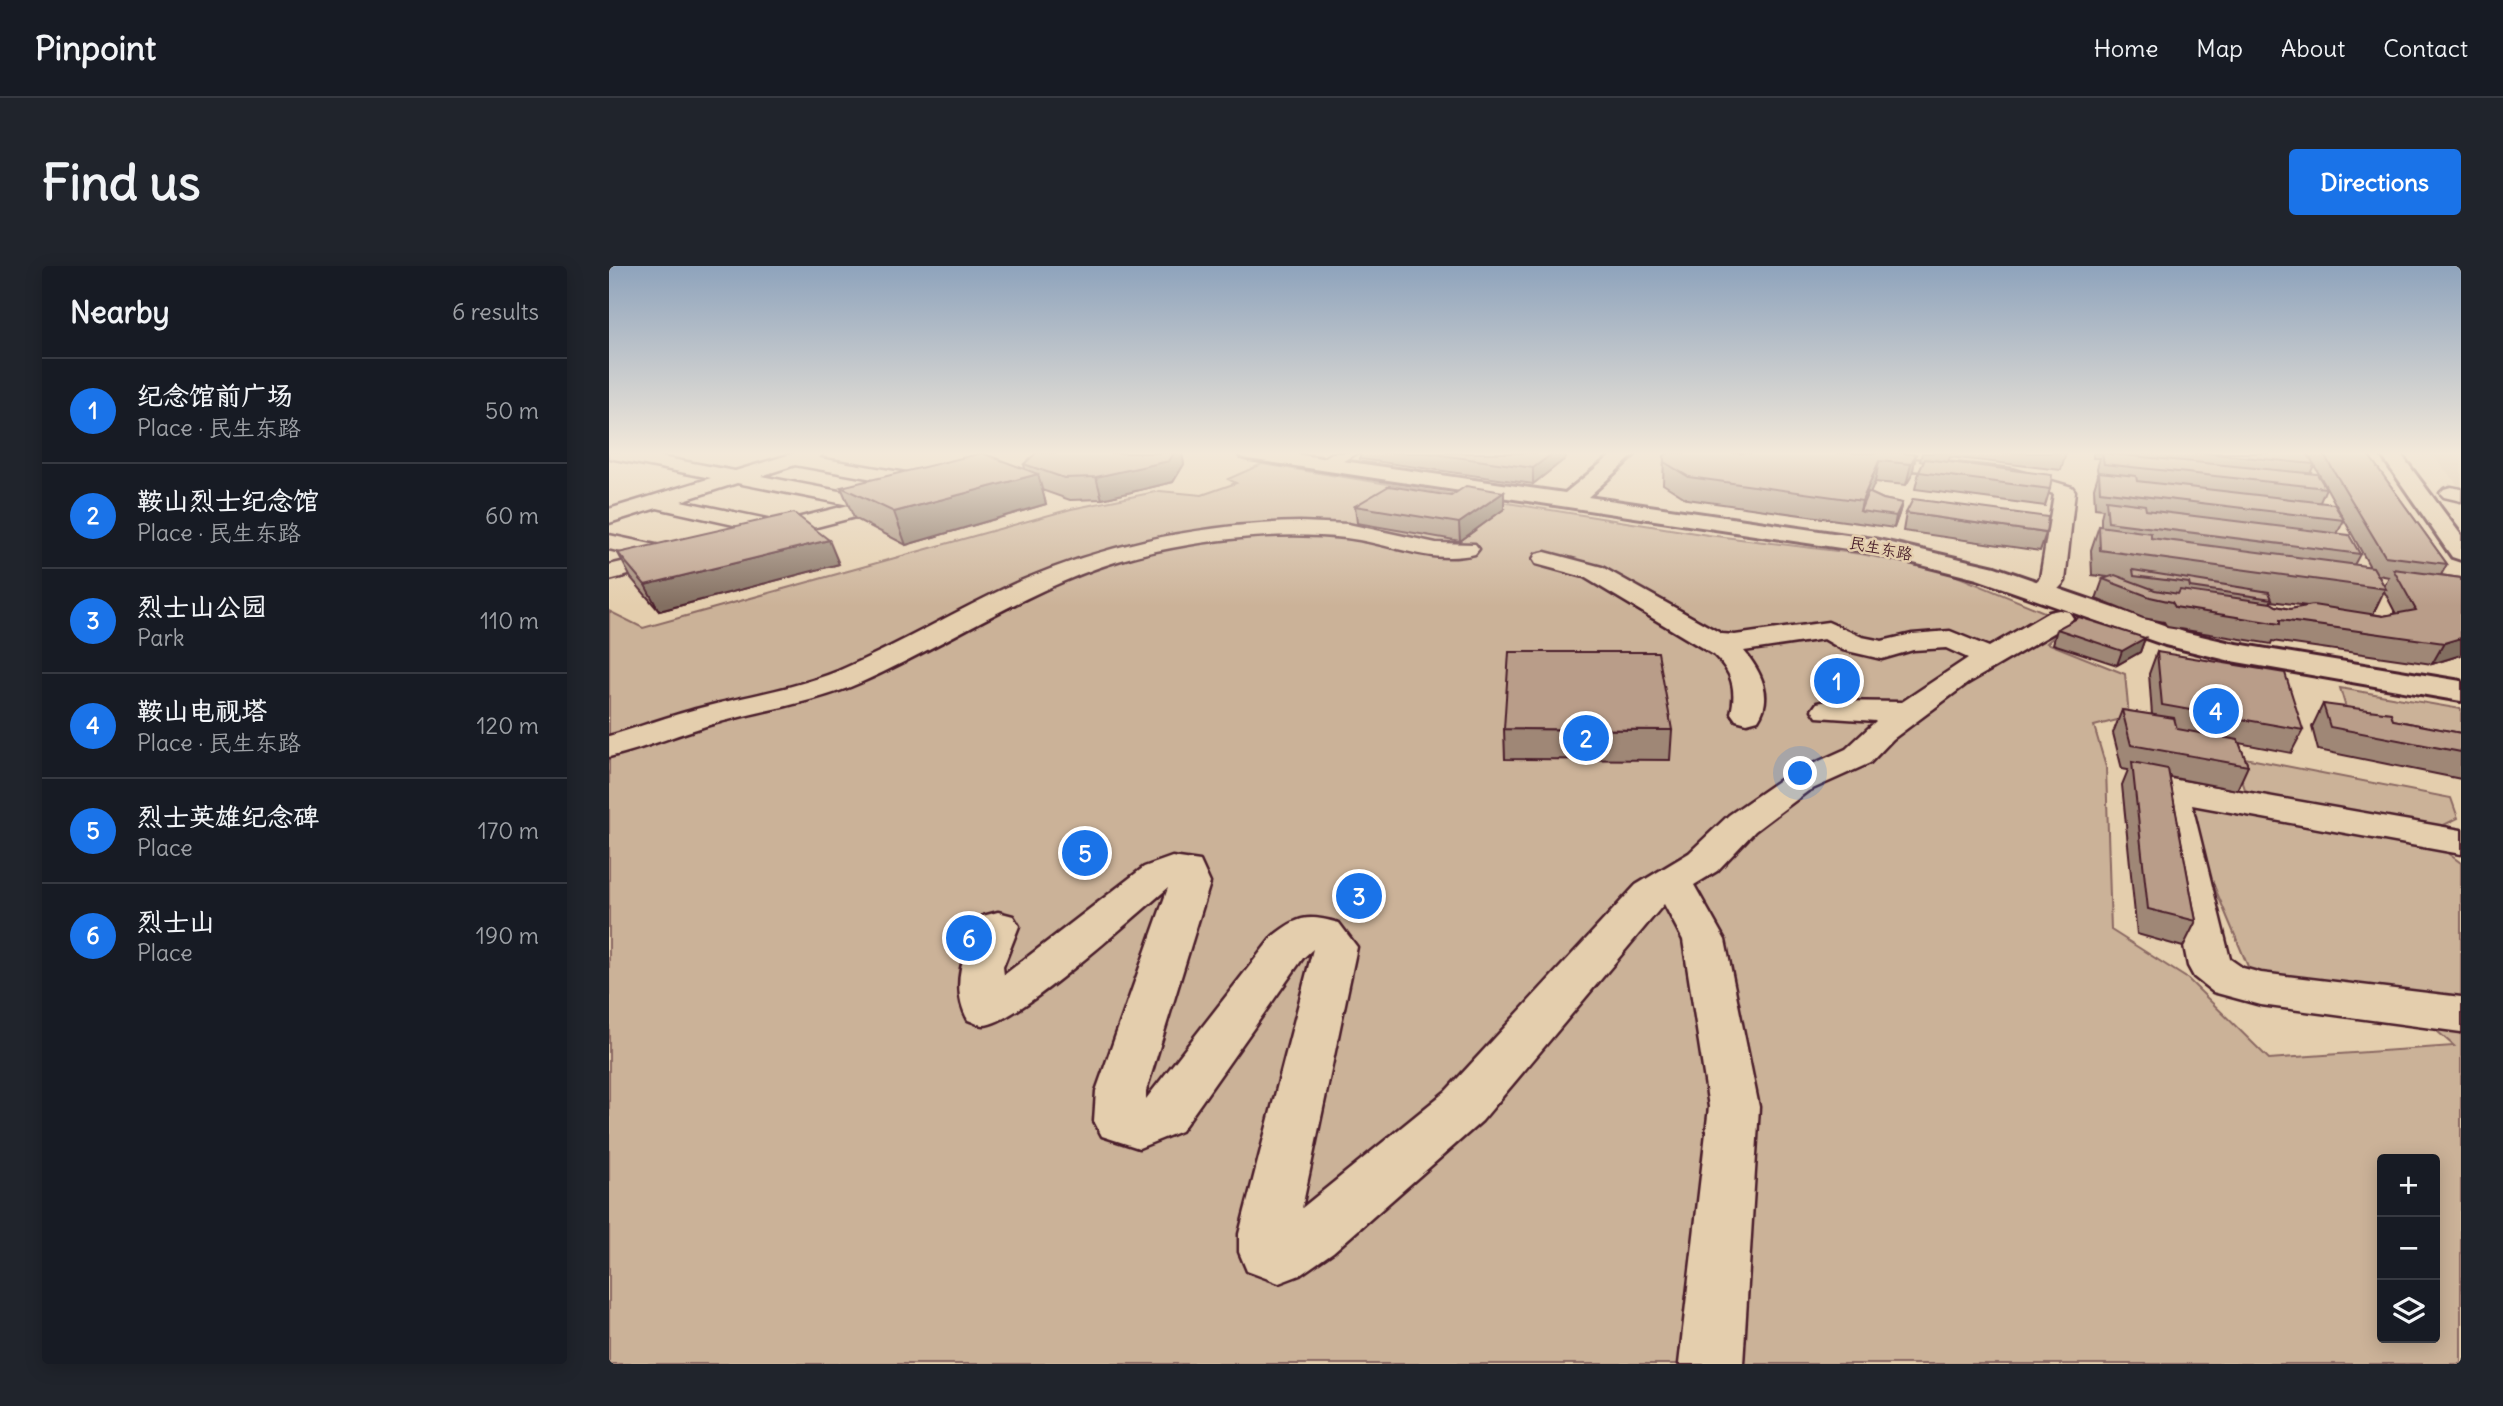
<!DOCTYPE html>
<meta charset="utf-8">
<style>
:root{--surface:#171b24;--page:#20242c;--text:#f1f3f6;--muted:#9ea1a6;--line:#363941;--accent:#1a73e8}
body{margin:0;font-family:Delius,"LXGW WenKai TC",sans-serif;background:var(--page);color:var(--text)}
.controls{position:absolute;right:21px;bottom:21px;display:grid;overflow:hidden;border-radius:7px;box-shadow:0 4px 18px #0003}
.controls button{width:63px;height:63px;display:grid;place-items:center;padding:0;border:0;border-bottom:2px solid var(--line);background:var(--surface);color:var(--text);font:35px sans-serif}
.you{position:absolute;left:1192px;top:508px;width:24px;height:24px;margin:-18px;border:5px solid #fff;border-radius:50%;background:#1a73e8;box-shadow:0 0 0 10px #1a73e833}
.badge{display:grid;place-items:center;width:46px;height:46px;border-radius:50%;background:var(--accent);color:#fff;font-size:23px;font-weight:700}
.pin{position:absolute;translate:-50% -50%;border:4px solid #fff;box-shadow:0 2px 7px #0006}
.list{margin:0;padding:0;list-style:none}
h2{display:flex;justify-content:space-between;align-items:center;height:91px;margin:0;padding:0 28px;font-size:30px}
h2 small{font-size:23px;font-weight:400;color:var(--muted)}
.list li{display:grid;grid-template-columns:46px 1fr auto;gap:21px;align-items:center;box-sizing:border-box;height:105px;padding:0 28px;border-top:2px solid var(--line)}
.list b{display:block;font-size:26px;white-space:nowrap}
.list p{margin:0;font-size:23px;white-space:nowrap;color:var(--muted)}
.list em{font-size:23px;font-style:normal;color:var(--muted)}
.icon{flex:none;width:38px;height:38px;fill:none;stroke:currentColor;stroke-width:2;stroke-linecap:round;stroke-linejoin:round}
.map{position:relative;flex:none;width:1852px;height:1098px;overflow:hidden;border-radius:7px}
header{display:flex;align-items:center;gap:42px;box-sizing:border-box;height:98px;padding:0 35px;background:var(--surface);border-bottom:2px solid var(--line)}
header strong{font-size:33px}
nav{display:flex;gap:38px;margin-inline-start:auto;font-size:24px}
.intro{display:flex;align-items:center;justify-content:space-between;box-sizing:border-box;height:168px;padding:0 42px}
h1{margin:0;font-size:49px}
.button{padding:18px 32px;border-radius:7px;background:var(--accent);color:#fff;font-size:24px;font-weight:700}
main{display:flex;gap:42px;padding:0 42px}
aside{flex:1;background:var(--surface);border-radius:7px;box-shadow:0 4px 18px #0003}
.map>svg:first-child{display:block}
</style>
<header>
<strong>Pinpoint</strong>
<nav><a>Home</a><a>Map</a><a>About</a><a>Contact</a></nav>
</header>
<div class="intro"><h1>Find us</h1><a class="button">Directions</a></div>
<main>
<aside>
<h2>Nearby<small>6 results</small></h2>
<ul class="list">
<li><span class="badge">1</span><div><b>纪念馆前广场</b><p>Place · 民生东路</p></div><em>50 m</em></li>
<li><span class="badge">2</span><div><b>鞍山烈士纪念馆</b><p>Place · 民生东路</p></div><em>60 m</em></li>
<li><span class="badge">3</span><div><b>烈士山公园</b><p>Park</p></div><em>110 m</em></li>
<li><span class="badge">4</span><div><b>鞍山电视塔</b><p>Place · 民生东路</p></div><em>120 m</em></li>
<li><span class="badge">5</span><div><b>烈士英雄纪念碑</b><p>Place</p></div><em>170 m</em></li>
<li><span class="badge">6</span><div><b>烈士山</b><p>Place</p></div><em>190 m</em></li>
</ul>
</aside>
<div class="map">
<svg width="1852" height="1098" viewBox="0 0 1852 1098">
<rect width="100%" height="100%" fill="#e4cead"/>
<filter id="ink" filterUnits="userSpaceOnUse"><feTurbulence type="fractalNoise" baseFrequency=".0143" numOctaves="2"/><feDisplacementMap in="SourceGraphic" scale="14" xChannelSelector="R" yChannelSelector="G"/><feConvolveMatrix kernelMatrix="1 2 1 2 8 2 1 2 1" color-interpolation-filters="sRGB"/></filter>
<g filter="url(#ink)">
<path fill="#d7bfa2" d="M1822,187H1852V223Z"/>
<g fill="#cbb298" stroke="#8a6862" stroke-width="2" fill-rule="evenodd">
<path d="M653,198L1099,269L1252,288L1338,306L1450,352L1458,359L1438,377L1516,408L1520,451L1485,460L1497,501L1502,664L1579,713L1660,793L1845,780L1796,737L1643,710L1568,532L1822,575L1852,597V1098H0V345L34,362L462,243L551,225L593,229L627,217L619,213ZM1773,893H1826V1072H1773Z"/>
<path d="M1731,422L1852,443V488L1743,462Z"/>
<path d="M1625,490L1842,532L1849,552L1827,563L1639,532Z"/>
</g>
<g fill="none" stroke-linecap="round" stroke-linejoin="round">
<defs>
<g id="minor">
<path d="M0,187H31L126,205L186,187H214L210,192L326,212L333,214L336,218L333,222L326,224L186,199L152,210L266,232L289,227L297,228L300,233L297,238L149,276L141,274L137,269L143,263L48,242L0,257V243L102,212L0,192ZM128,217L240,239L172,256L72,235Z"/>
<path d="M723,187H748L722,202H708L705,198Z"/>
<path d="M1302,193L1402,203L1463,221L1466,225L1456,315C1447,328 1435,335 1420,331L1416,326L1431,312L1445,228L1402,215L1295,203L1292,199L1295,195Z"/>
<path d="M1842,221L1852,223V235L1835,231L1831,227L1835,223Z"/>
<path d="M691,256L739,258L827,277L866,278L870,283L866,288C821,299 781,277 737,272C674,265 608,272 547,285C440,308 352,372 253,416C208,436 159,443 111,456C73,466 38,482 0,491V470C30,461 60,450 91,442C137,430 184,423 229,405C290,379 348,344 409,316C499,277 594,258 691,256Z"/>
<path d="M0,269L75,285L78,290L75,295L0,314V299L34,291L0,283Z"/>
<path d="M936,286L993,301L1113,368L1126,369L1219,356L1253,371L1273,375L1303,368L1341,365L1380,381L1440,346L1450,344L1460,346L1464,352L1460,358L1359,417L1284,473L1261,497L1199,525L1146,565L1108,605L1085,619L1116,674L1150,841L1134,1098H1070L1100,841L1074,674L1055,638L873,855L724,986L691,1009L670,1017L638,1005L630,986V968L704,683L694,692L572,865L530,882L493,870L485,855L487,825L559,622C529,647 406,760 374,759C369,759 363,755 359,754C340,720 355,681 374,650L389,646L404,650L410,660L394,701L395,709L535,601L563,591L591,595L601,617L537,825V833L664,670C689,650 698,648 730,657L748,681L693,942L837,825L1027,619L1080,587L1120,549L1175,511L1237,483L1267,455L1208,451L1203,444L1208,437L1219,435L1293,436L1359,392L1337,382L1304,384L1273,393L1234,384L1215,373L1135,385C1151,404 1165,430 1149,454L1138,457L1127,454L1122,447C1128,423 1123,406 1105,389L975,311L927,298L924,293L927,288Z"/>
<path d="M1562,513L1852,564V588L1583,539L1621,693L1634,702L1652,707L1852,731V766L1652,739L1604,726L1585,711L1579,700L1544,524L1549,516Z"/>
</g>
<g id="major">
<path d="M629,187H678L956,227L1005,187H1027L979,231L1265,273L1386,301L1575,366L1622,377L1852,415V435L1622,395L1556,379L1368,313L1265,287L639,193L632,191Z"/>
<path d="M1771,187H1791L1852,269V294L1843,291Z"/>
</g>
</defs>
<use href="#minor" stroke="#4a1f2b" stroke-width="5"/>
<use href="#major" stroke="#4a1f2b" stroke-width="6"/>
<use href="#minor" fill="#e4cead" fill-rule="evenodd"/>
<use href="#major" fill="#e4cead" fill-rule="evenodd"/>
</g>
<g fill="#9f8776" stroke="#4a1f2b" stroke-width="2" fill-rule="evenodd">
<path d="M427,187H573L575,198L564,216L493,233L461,234L433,224L437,238L297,279L245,252L232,221L416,203L415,198Z"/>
<path d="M751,187H967L965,188L957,187V192L924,218L751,193Z"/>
<path d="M1313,187H1457L1452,204L1341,191L1339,196L1441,223L1436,240L1306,223L1310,206L1315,196L1311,195Z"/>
<path d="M1484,187H1758L1838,298L1832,309L1852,312V389L1823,398L1663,375L1662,378L1558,361L1555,356L1534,352L1487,333L1494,313L1499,311L1483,309L1482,284L1490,260H1492V251L1494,243L1486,242L1485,222L1489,209L1488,202L1491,192H1484ZM1705,199L1761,301L1745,299L1751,288L1728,268L1735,254L1711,236L1717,222L1701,208ZM1769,309L1780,311L1775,320ZM1775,325L1787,348L1774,350L1764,348ZM1662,335L1698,340L1681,343L1667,340L1661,337Z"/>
<path d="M1307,188L1303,209L1297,219L1266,216L1261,227L1274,233L1293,237L1290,248L1285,262L1078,233L1054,218L1055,190Z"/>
<path d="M746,240L895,243L851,275L748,257Z"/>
<path d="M1297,247L1437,267L1431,285L1294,265Z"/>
<path d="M9,287L230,298L50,345L22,312Z"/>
<path d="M1448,363L1536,372L1531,386L1508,399L1444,378Z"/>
<path d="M1548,386L1694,464L1682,487L1630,477L1639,500L1628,524L1560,511L1587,655L1574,681L1528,668L1513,519L1519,504L1513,503L1504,467L1513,444L1543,449L1540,408Z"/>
<path d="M1714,438L1784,454L1852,467V513L1709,484L1703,461Z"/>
<path d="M895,463L1063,464L1061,494L896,493Z"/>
</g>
<g fill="#826e60" stroke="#4a1f2b" stroke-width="2">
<path d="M565,187H573L575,198L564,216L493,233L487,211Z"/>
<path d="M944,187H957V192L924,218V202Z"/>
<path d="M1307,188L1303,209L1297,219L1302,198Z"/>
<path d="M1270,195L1266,216L1253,246L1251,245L1253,235Z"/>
<path d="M429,208L437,238L297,279L285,246Z"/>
<path d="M895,226V243L851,275L850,257Z"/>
<path d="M1293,237L1290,248L1285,262L1287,250Z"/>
<path d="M220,274L230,298L50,345L36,319Z"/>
<path d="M1536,372L1531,386L1508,399L1513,385Z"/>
<path d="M1852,372V389L1823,398L1835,377Z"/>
</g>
<g fill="#b99d89" stroke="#4a1f2b" stroke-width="2">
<path d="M373,187L429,208L285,246L232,221Z"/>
<path d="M427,187H565L560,195L487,211L455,212L415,198Z"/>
<path d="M818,187H944L924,202Z"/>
<path d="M1059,187H1294L1307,188L1302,198L1270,195L1253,235L1080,211L1055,196V190Z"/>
<path d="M1493,187L1708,208L1717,222L1495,198Z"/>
<path d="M1595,187H1698L1705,198Z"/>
<path d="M1714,187H1758L1838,298L1776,290Z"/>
<path d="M1316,193L1443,209L1441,223L1310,206Z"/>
<path d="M1490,206L1527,210L1528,215L1725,238L1735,254L1491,225Z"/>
<path d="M780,220L842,230L857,220L895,226L850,257L746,240Z"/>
<path d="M1259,226L1274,233L1293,237L1287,250L1251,245Z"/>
<path d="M1304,233L1439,251L1437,267L1297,247Z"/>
<path d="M1497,234L1536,239L1537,244L1740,269L1751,288L1499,256Z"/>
<path d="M185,247L220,274L36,319L9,287Z"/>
<path d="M1490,260L1542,267V272L1764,301L1777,323L1491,284Z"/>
<path d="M1784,303L1852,312V372L1835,377L1671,354V358L1566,341L1563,336L1541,331L1494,313L1506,309L1546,324L1569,328L1571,324L1662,337L1667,340L1681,343L1704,339L1774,350L1807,344Z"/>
<path d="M1524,304L1660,326L1663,333L1581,321L1580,317L1525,310Z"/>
<path d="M1470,351L1536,372L1513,385L1448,363Z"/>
<path d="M900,386H1049L1063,464L895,463Z"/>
<path d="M1548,386L1676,407L1694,464L1553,439Z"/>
<path d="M1714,438L1782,447L1784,454L1852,467V486L1721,461Z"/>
<path d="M1513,444L1565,452L1568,463L1629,474L1639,500L1522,479Z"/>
<path d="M1523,496L1559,503L1587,655L1539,643Z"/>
</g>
</g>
<linearGradient id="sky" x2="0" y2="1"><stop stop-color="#8ea3bc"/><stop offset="0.55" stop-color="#f3e9da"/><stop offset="1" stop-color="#f3e9da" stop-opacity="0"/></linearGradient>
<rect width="1852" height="340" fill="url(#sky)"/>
<g text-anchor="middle" stroke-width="5" stroke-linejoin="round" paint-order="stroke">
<g font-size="16" fill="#4a1f2b" stroke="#e4cead">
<text transform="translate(1272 282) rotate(11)" y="6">民生东路</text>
</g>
</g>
</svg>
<div class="controls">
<button>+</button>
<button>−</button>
<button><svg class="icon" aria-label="layers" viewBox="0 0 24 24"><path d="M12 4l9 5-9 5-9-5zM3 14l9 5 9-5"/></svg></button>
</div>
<div class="you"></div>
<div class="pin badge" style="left:1228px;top:415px">1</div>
<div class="pin badge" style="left:977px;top:472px">2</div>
<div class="pin badge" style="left:750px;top:630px">3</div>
<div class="pin badge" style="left:1607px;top:445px">4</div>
<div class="pin badge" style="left:476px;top:587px">5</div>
<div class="pin badge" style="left:360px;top:672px">6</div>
</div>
</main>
